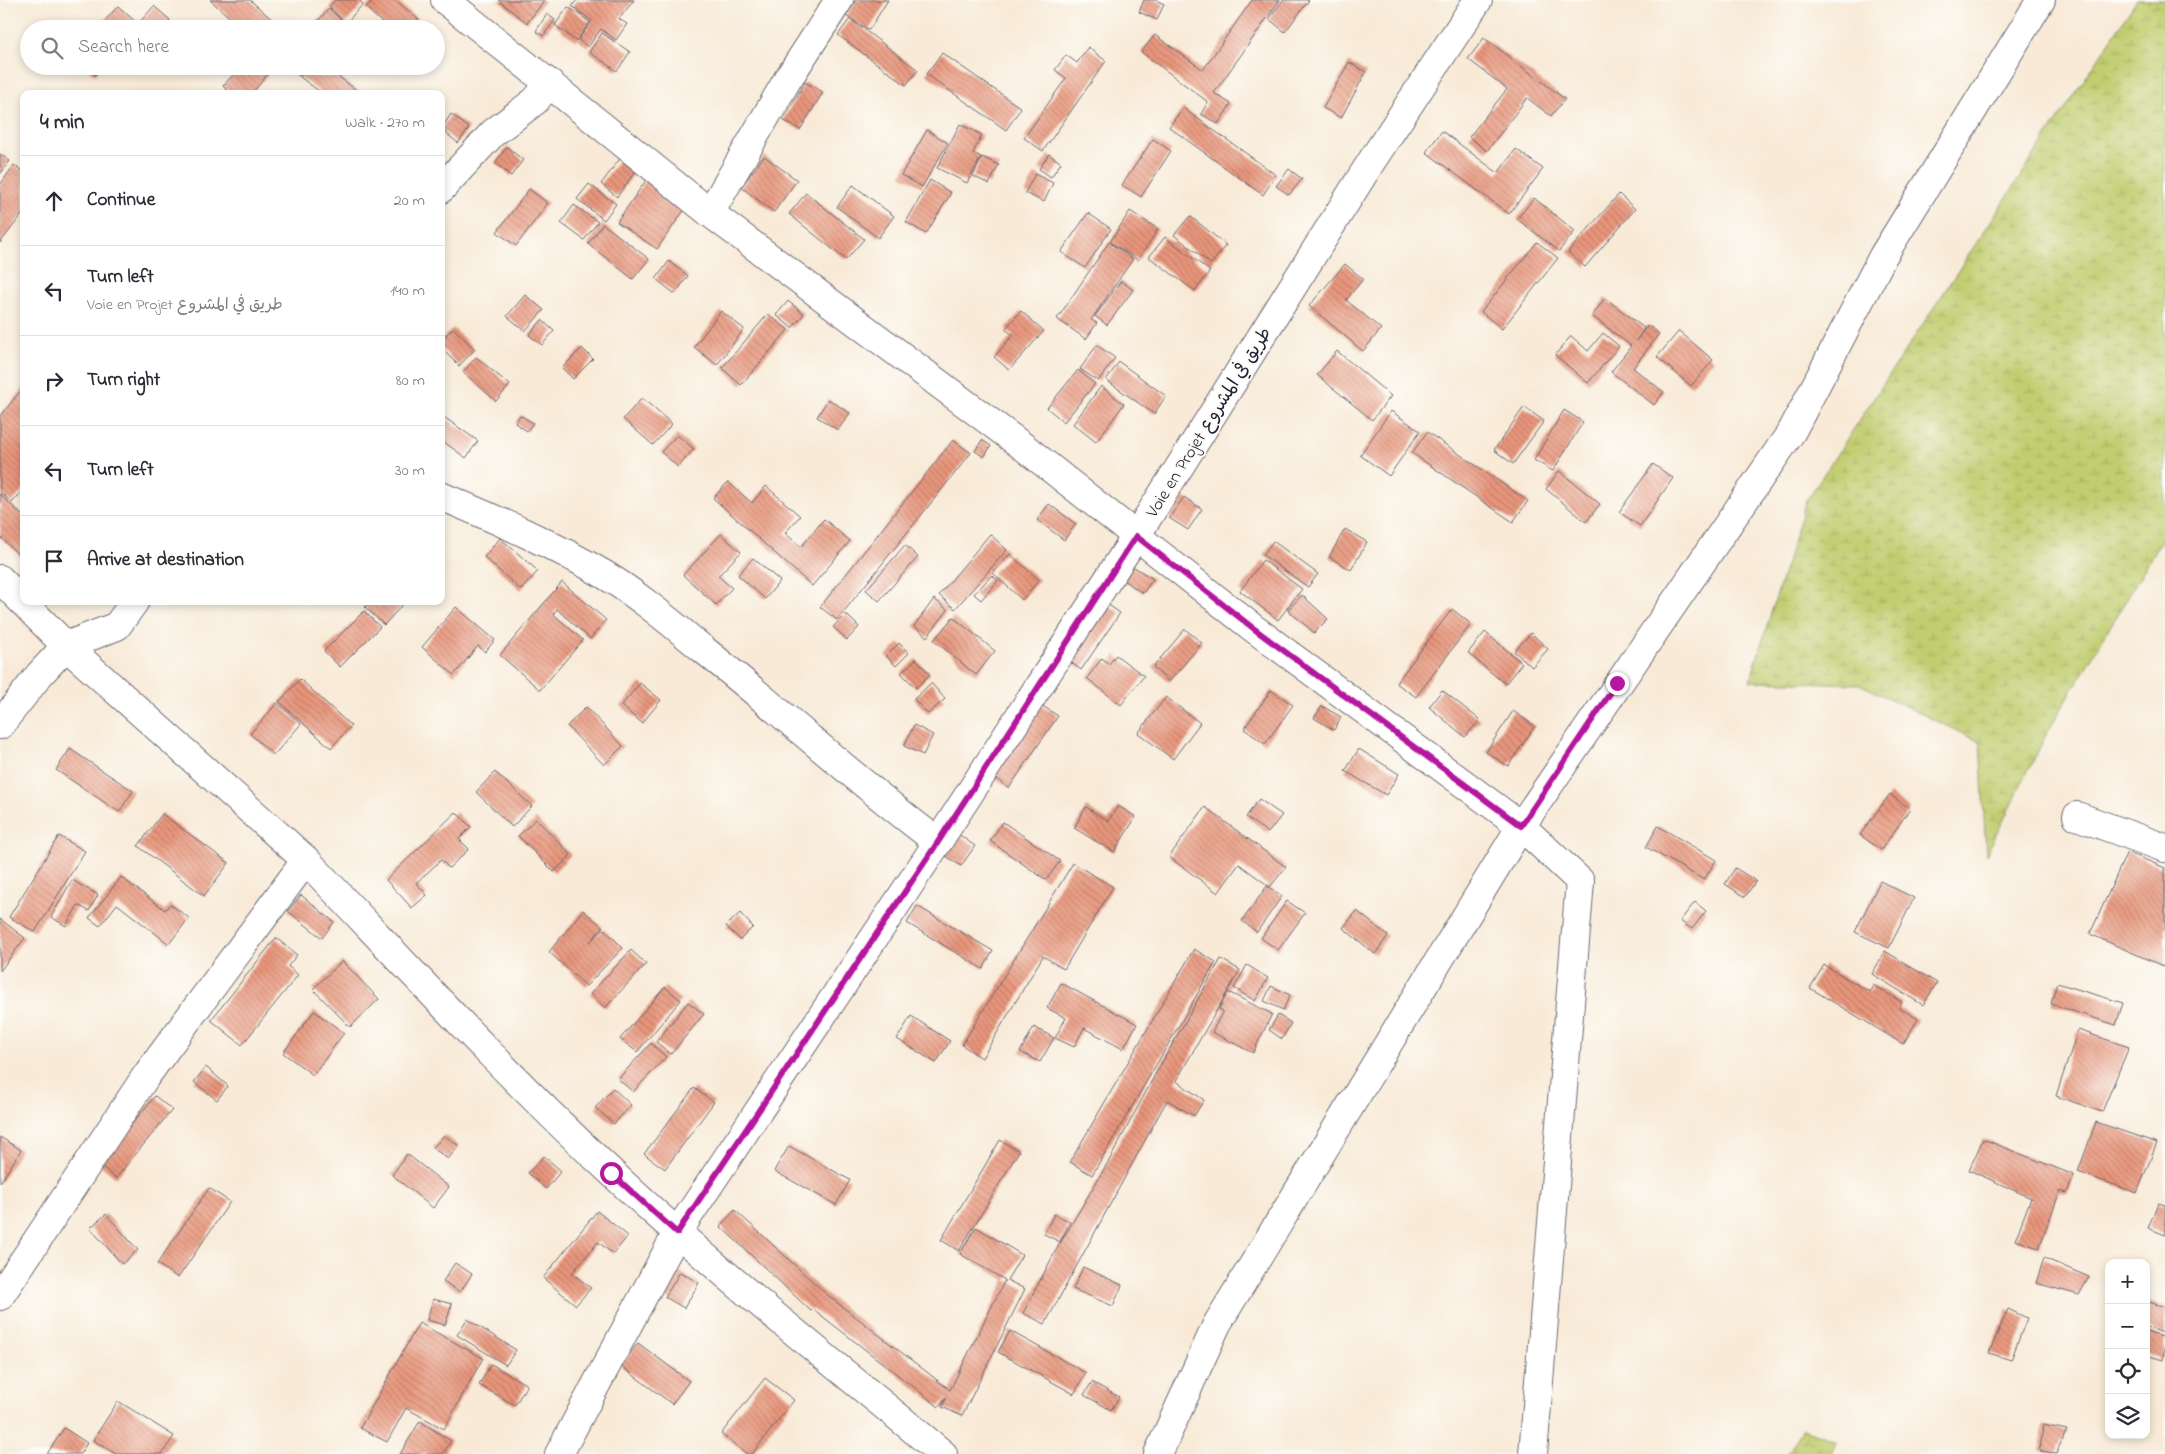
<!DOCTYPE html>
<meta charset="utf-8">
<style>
:root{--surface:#fff;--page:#f2f2f3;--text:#2b2b33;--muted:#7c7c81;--line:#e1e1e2}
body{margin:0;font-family:"Indie Flower","Playpen Sans Arabic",sans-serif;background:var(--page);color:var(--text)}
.controls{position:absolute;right:15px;bottom:15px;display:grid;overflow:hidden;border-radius:10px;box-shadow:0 2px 8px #0003}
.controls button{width:45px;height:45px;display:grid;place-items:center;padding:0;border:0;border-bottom:1px solid var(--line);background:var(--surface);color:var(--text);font:25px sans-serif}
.stop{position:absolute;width:15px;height:15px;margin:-11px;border:4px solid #b5179e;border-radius:50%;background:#fff}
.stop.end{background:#b5179e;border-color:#fff;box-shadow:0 1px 5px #0008}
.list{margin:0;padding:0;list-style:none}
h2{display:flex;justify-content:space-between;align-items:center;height:65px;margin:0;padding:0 20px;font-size:21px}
h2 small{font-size:16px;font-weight:400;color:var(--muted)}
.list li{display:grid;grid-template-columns:32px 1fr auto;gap:15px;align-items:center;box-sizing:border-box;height:90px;padding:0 20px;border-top:1px solid var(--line)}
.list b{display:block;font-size:19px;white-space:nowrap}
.list p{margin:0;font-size:16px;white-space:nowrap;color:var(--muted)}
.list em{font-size:16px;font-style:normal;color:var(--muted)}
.icon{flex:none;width:28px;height:28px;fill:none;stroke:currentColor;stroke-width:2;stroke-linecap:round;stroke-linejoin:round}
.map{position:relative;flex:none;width:2165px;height:1454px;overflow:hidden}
.search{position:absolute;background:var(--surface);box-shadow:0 2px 8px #0003;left:20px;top:20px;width:425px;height:55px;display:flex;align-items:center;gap:12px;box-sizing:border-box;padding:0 18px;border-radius:28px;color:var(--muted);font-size:19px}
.panel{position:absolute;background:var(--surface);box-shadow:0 2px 8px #0003;left:20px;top:90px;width:425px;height:515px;border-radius:10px}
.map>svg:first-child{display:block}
</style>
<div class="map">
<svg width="2165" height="1454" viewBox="0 0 2165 1454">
<defs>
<pattern id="wetland-marsh" width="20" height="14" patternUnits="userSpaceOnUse" patternTransform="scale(1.25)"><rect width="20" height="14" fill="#c1cd6f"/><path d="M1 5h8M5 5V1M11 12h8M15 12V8" fill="none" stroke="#a6b061"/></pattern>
<pattern id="building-back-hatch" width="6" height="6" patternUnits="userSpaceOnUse" patternTransform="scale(1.25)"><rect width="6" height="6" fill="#e9967b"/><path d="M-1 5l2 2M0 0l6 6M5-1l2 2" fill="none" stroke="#bc7a66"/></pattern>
</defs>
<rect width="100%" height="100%" fill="#fdfcf7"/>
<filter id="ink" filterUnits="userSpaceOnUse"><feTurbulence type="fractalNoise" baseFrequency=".02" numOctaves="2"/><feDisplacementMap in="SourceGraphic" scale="10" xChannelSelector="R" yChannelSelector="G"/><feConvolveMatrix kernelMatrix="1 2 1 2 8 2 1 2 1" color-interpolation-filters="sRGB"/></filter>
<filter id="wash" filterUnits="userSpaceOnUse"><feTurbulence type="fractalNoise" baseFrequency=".0096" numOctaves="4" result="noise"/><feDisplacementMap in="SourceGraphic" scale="20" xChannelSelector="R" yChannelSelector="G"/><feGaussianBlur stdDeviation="1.12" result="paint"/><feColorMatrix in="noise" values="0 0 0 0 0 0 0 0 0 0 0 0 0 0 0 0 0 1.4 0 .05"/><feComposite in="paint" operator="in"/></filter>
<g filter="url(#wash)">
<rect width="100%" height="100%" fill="#f8ead7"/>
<g fill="url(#wetland-marsh)" stroke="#727855">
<path d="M2137,0H2165V534L2047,733L1986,855L1980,742L1859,684L1750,681L1806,501Z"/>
<path d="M1803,1429L1836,1441L1833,1454H1787Z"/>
</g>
<g id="blocks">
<g fill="url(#building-back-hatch)">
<path d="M210,0H250L283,29H243Z"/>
<path d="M335,0H359L363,4L346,23L329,7Z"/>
<path d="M373,0H396L429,29H389L366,8Z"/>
<path d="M498,0H545L527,23Z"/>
<path d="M577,0H634L619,19L627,24L616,40L601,29L588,47L578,40L592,21L572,6Z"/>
<path d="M856,0H888L869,30L846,16Z"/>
<path d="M1144,0H1156L1164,4L1157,20L1139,12Z"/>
<path d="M1252,0H1280L1214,93L1231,104L1218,124L1201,114L1208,102L1141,52L1155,35L1203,70Z"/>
<path d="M1283,0H1309L1285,32L1269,19Z"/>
<path d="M118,6L138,24L154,6L170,20L163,29H138L135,26L132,29H107L102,24Z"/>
<path d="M568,7L590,22L576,41L555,25Z"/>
<path d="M329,9L345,23L341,29H310Z"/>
<path d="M547,14L555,20L543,36L536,31Z"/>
<path d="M850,19L918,70L906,85L838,35Z"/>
<path d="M602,33L630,52L617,71L589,52Z"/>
<path d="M1484,38L1565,99L1551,116L1527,98L1487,151L1469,137L1507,89L1468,59Z"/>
<path d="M1088,47L1106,61L1043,151L1024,138L1066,78L1055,70L1066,55L1077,63Z"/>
<path d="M942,53L1021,108L1006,130L926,74Z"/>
<path d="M1349,62L1366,72L1341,118L1323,108Z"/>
<path d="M85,66H103L95,75Z"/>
<path d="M241,66H275L251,94H231L223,86Z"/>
<path d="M287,66H307L299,76Z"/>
<path d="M309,66H324L362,94H323L300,77Z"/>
<path d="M805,82L823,92L800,130L783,120Z"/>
<path d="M1183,108L1276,175L1263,195L1169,127Z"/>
<path d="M451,114L469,128L458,143L441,129Z"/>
<path d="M960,124L982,135L973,153L981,157L967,183L937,168Z"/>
<path d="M927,130L948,143L922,187L901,175Z"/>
<path d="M1442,131L1498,173L1516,149L1543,169L1509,214L1426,152Z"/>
<path d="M1153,139L1171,151L1141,197L1122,185Z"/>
<path d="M507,147L523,160L511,176L495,163Z"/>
<path d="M0,154L10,161L0,174Z"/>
<path d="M1049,154L1061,163L1051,177L1039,169Z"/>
<path d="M622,156L638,168L617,197L601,184Z"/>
<path d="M764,156L797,180L774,212L741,187Z"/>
<path d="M982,157L999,165L989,184L973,176Z"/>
<path d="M14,165L24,172V212L0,243V185Z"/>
<path d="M1289,169L1302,179L1289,195L1276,186Z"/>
<path d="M1035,174L1053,183L1044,202L1025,193Z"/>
<path d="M649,176L689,203L657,249L617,222Z"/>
<path d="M930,180L951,193L926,234L906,222Z"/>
<path d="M589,184L616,204L604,220L577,199Z"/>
<path d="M853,185L894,216L878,238L837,207Z"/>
<path d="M529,189L548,203L516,246L497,232Z"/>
<path d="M806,193L864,239L846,260L789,214Z"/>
<path d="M1619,194L1635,209L1585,267L1568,252Z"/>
<path d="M1534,198L1575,231L1559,251L1517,219Z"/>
<path d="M574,205L598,222L584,240L561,223Z"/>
<path d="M1130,211L1158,229L1138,260L1110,242Z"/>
<path d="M1088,213L1111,229L1085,268L1061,252Z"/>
<path d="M1190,216L1226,245L1211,264L1174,235Z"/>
<path d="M603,224L649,259L633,279L588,244Z"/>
<path d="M1165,237L1210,271L1195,291L1149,257Z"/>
<path d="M1109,242L1133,259L1091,320L1097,323L1086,339L1057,319Z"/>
<path d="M1537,242L1558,258L1502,329L1481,312Z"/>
<path d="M669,261L688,276L675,294L656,279Z"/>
<path d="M1345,264L1363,279L1346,300L1381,329L1363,351L1309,306Z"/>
<path d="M1121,281L1133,290L1107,325L1095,316Z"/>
<path d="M525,295L544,310L525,331L507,316Z"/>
<path d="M1605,298L1644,328L1636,341L1648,325L1659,334L1633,368L1664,392L1654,405L1611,372L1631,346L1592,316Z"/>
<path d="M788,301L804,314L792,328L776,315Z"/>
<path d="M721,311L744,329L717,365L694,347Z"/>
<path d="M1021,311L1044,331L1009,370L994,357L1013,335L1005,329Z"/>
<path d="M768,314L788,330L741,385L722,368Z"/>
<path d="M542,320L554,331L542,345L529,335Z"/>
<path d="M453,328L475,349L459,366L441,348V340Z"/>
<path d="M1679,331L1713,360L1691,386L1657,357Z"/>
<path d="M1603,333L1619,346L1588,383L1555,355L1571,336L1588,351Z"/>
<path d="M1097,345L1115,358L1098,381L1080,369Z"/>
<path d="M582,348L593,359L573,379L562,368Z"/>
<path d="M1337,351L1391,396L1372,420L1317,375Z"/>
<path d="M476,357L510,385L496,401L463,372Z"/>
<path d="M1119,362L1166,396L1154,414L1106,380Z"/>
<path d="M1078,370L1095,384L1064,422L1047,408Z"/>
<path d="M1101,386L1124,404L1096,442L1073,424Z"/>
<path d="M24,387V489L12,503L0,491V416Z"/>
<path d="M642,398L672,424L653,445L623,419Z"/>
<path d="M828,399L850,413L838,430L817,417Z"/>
<path d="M1524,407L1544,421L1513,464L1494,450Z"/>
<path d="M1564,410L1583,422L1553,471L1534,460Z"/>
<path d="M1391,411L1420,431L1389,476L1360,455Z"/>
<path d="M441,415L478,441L466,458L441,440Z"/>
<path d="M520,415L533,423L527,431L515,423Z"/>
<path d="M1427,432L1528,501L1513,522L1412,453Z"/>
<path d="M677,435L694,449L678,467L661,452Z"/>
<path d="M953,440L971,453L837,620L820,607Z"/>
<path d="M982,440L991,446L984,457L975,451Z"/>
<path d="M1653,464L1673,478L1640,526L1619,512Z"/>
<path d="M1559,471L1600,504L1586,522L1546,489Z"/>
<path d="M728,482L752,503L766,486L800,516L785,533L801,547L824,519L850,541L812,586L713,498Z"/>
<path d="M0,494L24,517V552L20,556L0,537Z"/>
<path d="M1184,497L1202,509L1188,530L1169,518Z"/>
<path d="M1049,504L1076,524L1064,540L1037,520Z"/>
<path d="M1345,529L1367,542L1351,570L1329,557Z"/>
<path d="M721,534L741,552L718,576L732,588L716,605L683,575Z"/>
<path d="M990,534L1007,550L955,609L939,595Z"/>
<path d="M500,538L538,571L521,590L484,557Z"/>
<path d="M1273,541L1318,574L1308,587L1263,555Z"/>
<path d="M905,545L918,557L879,601L866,590Z"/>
<path d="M1010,554L1039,580L1022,600L993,573Z"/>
<path d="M753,558L780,581L765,599L738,575Z"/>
<path d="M1263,560L1302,589L1278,620L1240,591Z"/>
<path d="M1131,565L1153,579L1143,593L1121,579Z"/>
<path d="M992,575L998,581L981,600L974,594Z"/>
<path d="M562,582L606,620L590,639L557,609L553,614L583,640L540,690L500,655Z"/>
<path d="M1302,595L1328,619L1314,633L1288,610Z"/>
<path d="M934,599L948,610L927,637L914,626Z"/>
<path d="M371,601H406L384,625L365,607Z"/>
<path d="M1107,604L1120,613L1081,670L1068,660Z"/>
<path d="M456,607L495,640L485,652L478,646L454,675L422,647Z"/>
<path d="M1452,609L1471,624L1416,697L1396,683Z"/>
<path d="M364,611L380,627L340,667L324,651Z"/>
<path d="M846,614L859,627L847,640L833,627Z"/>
<path d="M953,617L995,651L976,675L934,640Z"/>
<path d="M1185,629L1202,643L1169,682L1153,667Z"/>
<path d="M1485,632L1522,663L1505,684L1468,653Z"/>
<path d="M1531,633L1548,649L1532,667L1514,651Z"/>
<path d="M899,643L909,653L896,666L886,656Z"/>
<path d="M1116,655L1144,676L1121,705L1087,678L1102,658L1109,664Z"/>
<path d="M916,659L930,674L916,688L901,673Z"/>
<path d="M300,679L351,726L331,748L279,702Z"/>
<path d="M640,683L661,700L642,723L621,706Z"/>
<path d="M931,683L945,699L928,714L914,699Z"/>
<path d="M1271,690L1293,705L1265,744L1244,729Z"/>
<path d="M1442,690L1480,720L1465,737L1429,707Z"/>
<path d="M1166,697L1200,723L1173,759L1138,733Z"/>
<path d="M277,703L301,724L274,755L250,734Z"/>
<path d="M1038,703L1058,716L1009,788L990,775Z"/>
<path d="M1322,706L1341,717L1334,730L1314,718Z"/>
<path d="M586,707L623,746L604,765L567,726Z"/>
<path d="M1513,711L1535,726L1508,766L1486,752Z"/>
<path d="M914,725L933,735L923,755L904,746Z"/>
<path d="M70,749L133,791L119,812L56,770Z"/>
<path d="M1359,749L1399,774L1386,795L1345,771Z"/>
<path d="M495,772L532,806L512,827L476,792Z"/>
<path d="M1890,794L1910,809L1881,850L1860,835Z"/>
<path d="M1259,799L1282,815L1268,833L1246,817Z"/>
<path d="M1118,806L1136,817L1114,852L1074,828L1086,807L1108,821Z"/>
<path d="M1205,807L1286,867L1270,887L1239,864L1218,893L1169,857Z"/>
<path d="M456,812L471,827L459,839L469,849L449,868L441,860L416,883L427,895L412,908L386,880Z"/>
<path d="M162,814L229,863L204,896L138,846Z"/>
<path d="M536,819L571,855L554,872L518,836Z"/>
<path d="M1003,822L1060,861L1046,880L990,841Z"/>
<path d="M1658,826L1716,860L1704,880L1646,847Z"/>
<path d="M958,834L975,846L961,866L943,854Z"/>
<path d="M59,836L85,851L35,932L9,917Z"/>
<path d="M2127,852L2165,868V967L2090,934Z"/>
<path d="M1073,863L1113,887L1064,969L1043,956L982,1058L962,1045Z"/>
<path d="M1735,868L1756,881L1745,897L1725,884Z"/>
<path d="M121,877L165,910L170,904L189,918L169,944L117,904L100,926L89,918Z"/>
<path d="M72,880L98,895L89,911L78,905L66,926L51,917Z"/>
<path d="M1880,881L1914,898L1889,948L1855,932Z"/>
<path d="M1267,886L1282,896L1257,932L1242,921Z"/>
<path d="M301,895L334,922L322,938L288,911Z"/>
<path d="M1287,901L1305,913L1278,950L1261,938Z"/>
<path d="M1695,902L1706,911L1692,929L1680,921Z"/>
<path d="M917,906L993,951L983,969L907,923Z"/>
<path d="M583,910L603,927L590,942L604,929L623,948L586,986L549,952Z"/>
<path d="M1357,911L1388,936L1375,954L1343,928Z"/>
<path d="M740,913L753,927L740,940L726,926Z"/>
<path d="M0,919L25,938L0,971Z"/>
<path d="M276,938L297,955L288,966L298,975L242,1045L211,1020Z"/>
<path d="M1194,949L1216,962L1092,1175L1070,1162Z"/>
<path d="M631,950L646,964L605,1008L590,994Z"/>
<path d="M1885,951L1937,983L1923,1005L1872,974Z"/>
<path d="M1221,959L1240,970L1176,1081L1204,1100L1194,1116L1167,1100L1045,1324L1023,1313L1055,1252L1110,1159L1157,1071Z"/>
<path d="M342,961L379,999L350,1027L313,989Z"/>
<path d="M1247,965L1268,978L1255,1001L1234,988Z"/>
<path d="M1824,965L1870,992L1873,985L1902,1002L1899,1008L1918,1019L1903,1044L1810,988Z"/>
<path d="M1061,983L1137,1024L1123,1049L1084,1028L1074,1047L1055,1038L1066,1018L1047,1008Z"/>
<path d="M2057,983L2123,1003L2116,1025L2051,1004Z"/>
<path d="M1271,986L1290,995L1283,1010L1264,1001Z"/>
<path d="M665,987L681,1000L637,1052L620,1039Z"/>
<path d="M1228,992L1272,1014L1253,1053L1212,1032L1223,1011L1219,1009Z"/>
<path d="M688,1002L704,1014L671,1054L656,1042Z"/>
<path d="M314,1011L344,1033L313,1075L283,1053Z"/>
<path d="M1278,1015L1291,1023L1282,1039L1269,1030Z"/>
<path d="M911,1016L950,1041L936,1063L897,1039Z"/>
<path d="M1034,1027L1054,1038L1040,1062L1020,1052Z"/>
<path d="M2078,1030L2129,1047L2102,1112L2056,1096Z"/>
<path d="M651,1043L666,1057L633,1092L618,1079Z"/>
<path d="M206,1067L228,1086L217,1100L194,1082Z"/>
<path d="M613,1088L631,1105L614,1124L595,1108Z"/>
<path d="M694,1088L714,1102L665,1169L644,1154Z"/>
<path d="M155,1096L172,1110L116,1178L99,1164Z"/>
<path d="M2096,1122L2157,1143L2137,1193L2078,1172Z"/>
<path d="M444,1135L459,1146L448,1159L433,1148Z"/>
<path d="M0,1137L21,1150L0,1183Z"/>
<path d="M1983,1139L2074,1175L2067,1193L2060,1191L2039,1248L2015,1240L2031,1198L1969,1170Z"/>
<path d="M1000,1140L1019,1151L959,1251L941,1240Z"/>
<path d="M789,1146L850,1180L836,1205L774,1171Z"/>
<path d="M407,1154L449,1187L433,1208L392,1175Z"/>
<path d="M544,1156L561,1171L546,1189L528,1173Z"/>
<path d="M209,1188L230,1202L178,1278L157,1264Z"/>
<path d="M2158,1203L2165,1205V1235L2148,1228Z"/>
<path d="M735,1210L826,1294L950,1390L1005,1280L960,1254L976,1227L1022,1255L1007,1280L1025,1289L962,1416L942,1407L947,1397L939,1407L813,1309L811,1311L720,1226Z"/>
<path d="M597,1211L628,1236L613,1254L598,1242L572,1273L591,1288L576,1305L543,1278Z"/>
<path d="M106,1214L138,1250L122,1264L90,1228Z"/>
<path d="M1054,1214L1070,1222L1060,1242L1044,1234Z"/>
<path d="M2044,1258L2089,1277L2079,1295L2036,1283Z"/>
<path d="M455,1263L472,1274L460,1292L443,1281Z"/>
<path d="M1083,1267L1122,1285L1113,1306L1073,1289Z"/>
<path d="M680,1272L699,1283L684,1308L665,1297Z"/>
<path d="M433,1299L452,1304L445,1325L427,1320Z"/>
<path d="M2146,1301L2165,1307V1334L2146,1327Z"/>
<path d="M2008,1309L2027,1318L2011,1360L1989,1353Z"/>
<path d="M467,1319L516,1350L506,1365L457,1335Z"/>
<path d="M419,1323L483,1358L444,1429L406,1408L387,1442L360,1428Z"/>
<path d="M1010,1331L1086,1373L1074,1394L998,1352Z"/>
<path d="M2146,1332L2165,1338L2163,1360L2146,1355Z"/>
<path d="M638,1343L689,1381L672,1404L621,1366Z"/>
<path d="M491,1364L527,1385L515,1405L479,1385Z"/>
<path d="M765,1378L794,1400L752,1454H747L721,1434Z"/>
<path d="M1092,1382L1119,1397L1111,1410L1084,1395Z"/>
<path d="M118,1401L174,1436L162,1454H116L93,1440Z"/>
<path d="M420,1421L451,1441L443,1454H400Z"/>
<path d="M2043,1425L2067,1430L2056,1453L2040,1451Z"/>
<path d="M64,1428L87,1443L80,1454H47Z"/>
</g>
</g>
</g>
<g filter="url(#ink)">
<use href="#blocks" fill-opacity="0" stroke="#6d6872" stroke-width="1"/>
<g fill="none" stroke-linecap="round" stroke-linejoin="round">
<defs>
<g id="minor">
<path d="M445,0L710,213L1025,448L1253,628L1521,826L1580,881L1533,1454"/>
<path d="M441,189L493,133L535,101L550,83"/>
<path d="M710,213L786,82L839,0"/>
<path d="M441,496C497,520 553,544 605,575C640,596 672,624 704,650C783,713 857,782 938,842"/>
<path d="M0,579L66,646L306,860L146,1076L0,1296"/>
<path d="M0,725L40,674L66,646L117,626L135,601"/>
<path d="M2077,816L2165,848"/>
<path d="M306,860C406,965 505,1074 612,1173C717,1272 832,1362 943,1454"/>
<path d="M559,1454L677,1233L938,842L1136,536L1371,162L1478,0"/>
<path d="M1158,1454L1217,1324L1521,826L1792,431L1883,256L2041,0"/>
</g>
</defs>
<use href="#minor" stroke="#6d6872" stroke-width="30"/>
<use href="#minor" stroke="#fff" stroke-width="28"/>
</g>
</g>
<g fill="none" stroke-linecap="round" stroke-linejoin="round" filter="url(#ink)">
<path stroke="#b5179e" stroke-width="6" d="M611,1173L677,1233L938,842L1136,536L1253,628L1521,826L1617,683"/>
</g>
<g text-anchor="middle" stroke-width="4" stroke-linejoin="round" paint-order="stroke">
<g font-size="18" fill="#22223b" stroke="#fdfcf7">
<text transform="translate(1208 422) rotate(-58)" y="6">Voie en Projet طريق في المشروع</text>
</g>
</g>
</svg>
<div class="controls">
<button>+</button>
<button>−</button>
<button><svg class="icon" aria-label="locate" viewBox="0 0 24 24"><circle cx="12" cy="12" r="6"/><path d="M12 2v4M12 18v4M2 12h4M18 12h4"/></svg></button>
<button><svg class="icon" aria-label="layers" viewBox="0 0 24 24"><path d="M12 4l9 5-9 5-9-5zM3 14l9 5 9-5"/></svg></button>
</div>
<div class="stop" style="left:611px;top:1173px"></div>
<div class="stop end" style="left:1617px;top:683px"></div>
<div class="search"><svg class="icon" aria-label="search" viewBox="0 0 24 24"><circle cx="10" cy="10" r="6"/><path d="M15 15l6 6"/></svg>Search here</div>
<section class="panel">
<h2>4 min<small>Walk · 270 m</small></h2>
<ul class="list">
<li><svg class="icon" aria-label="ahead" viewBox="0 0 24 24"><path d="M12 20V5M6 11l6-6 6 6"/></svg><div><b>Continue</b></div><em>20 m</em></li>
<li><svg class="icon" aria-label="left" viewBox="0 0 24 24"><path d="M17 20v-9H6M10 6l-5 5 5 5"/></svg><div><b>Turn left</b><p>Voie en Projet طريق في المشروع</p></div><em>140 m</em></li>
<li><svg class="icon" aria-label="right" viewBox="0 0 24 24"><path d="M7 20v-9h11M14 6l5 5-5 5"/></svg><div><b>Turn right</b></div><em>80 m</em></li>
<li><svg class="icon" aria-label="left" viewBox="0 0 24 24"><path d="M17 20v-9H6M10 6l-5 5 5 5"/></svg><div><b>Turn left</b></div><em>30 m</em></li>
<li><svg class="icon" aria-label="arrive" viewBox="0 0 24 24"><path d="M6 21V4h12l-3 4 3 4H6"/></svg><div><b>Arrive at destination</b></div></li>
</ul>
</section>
</div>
